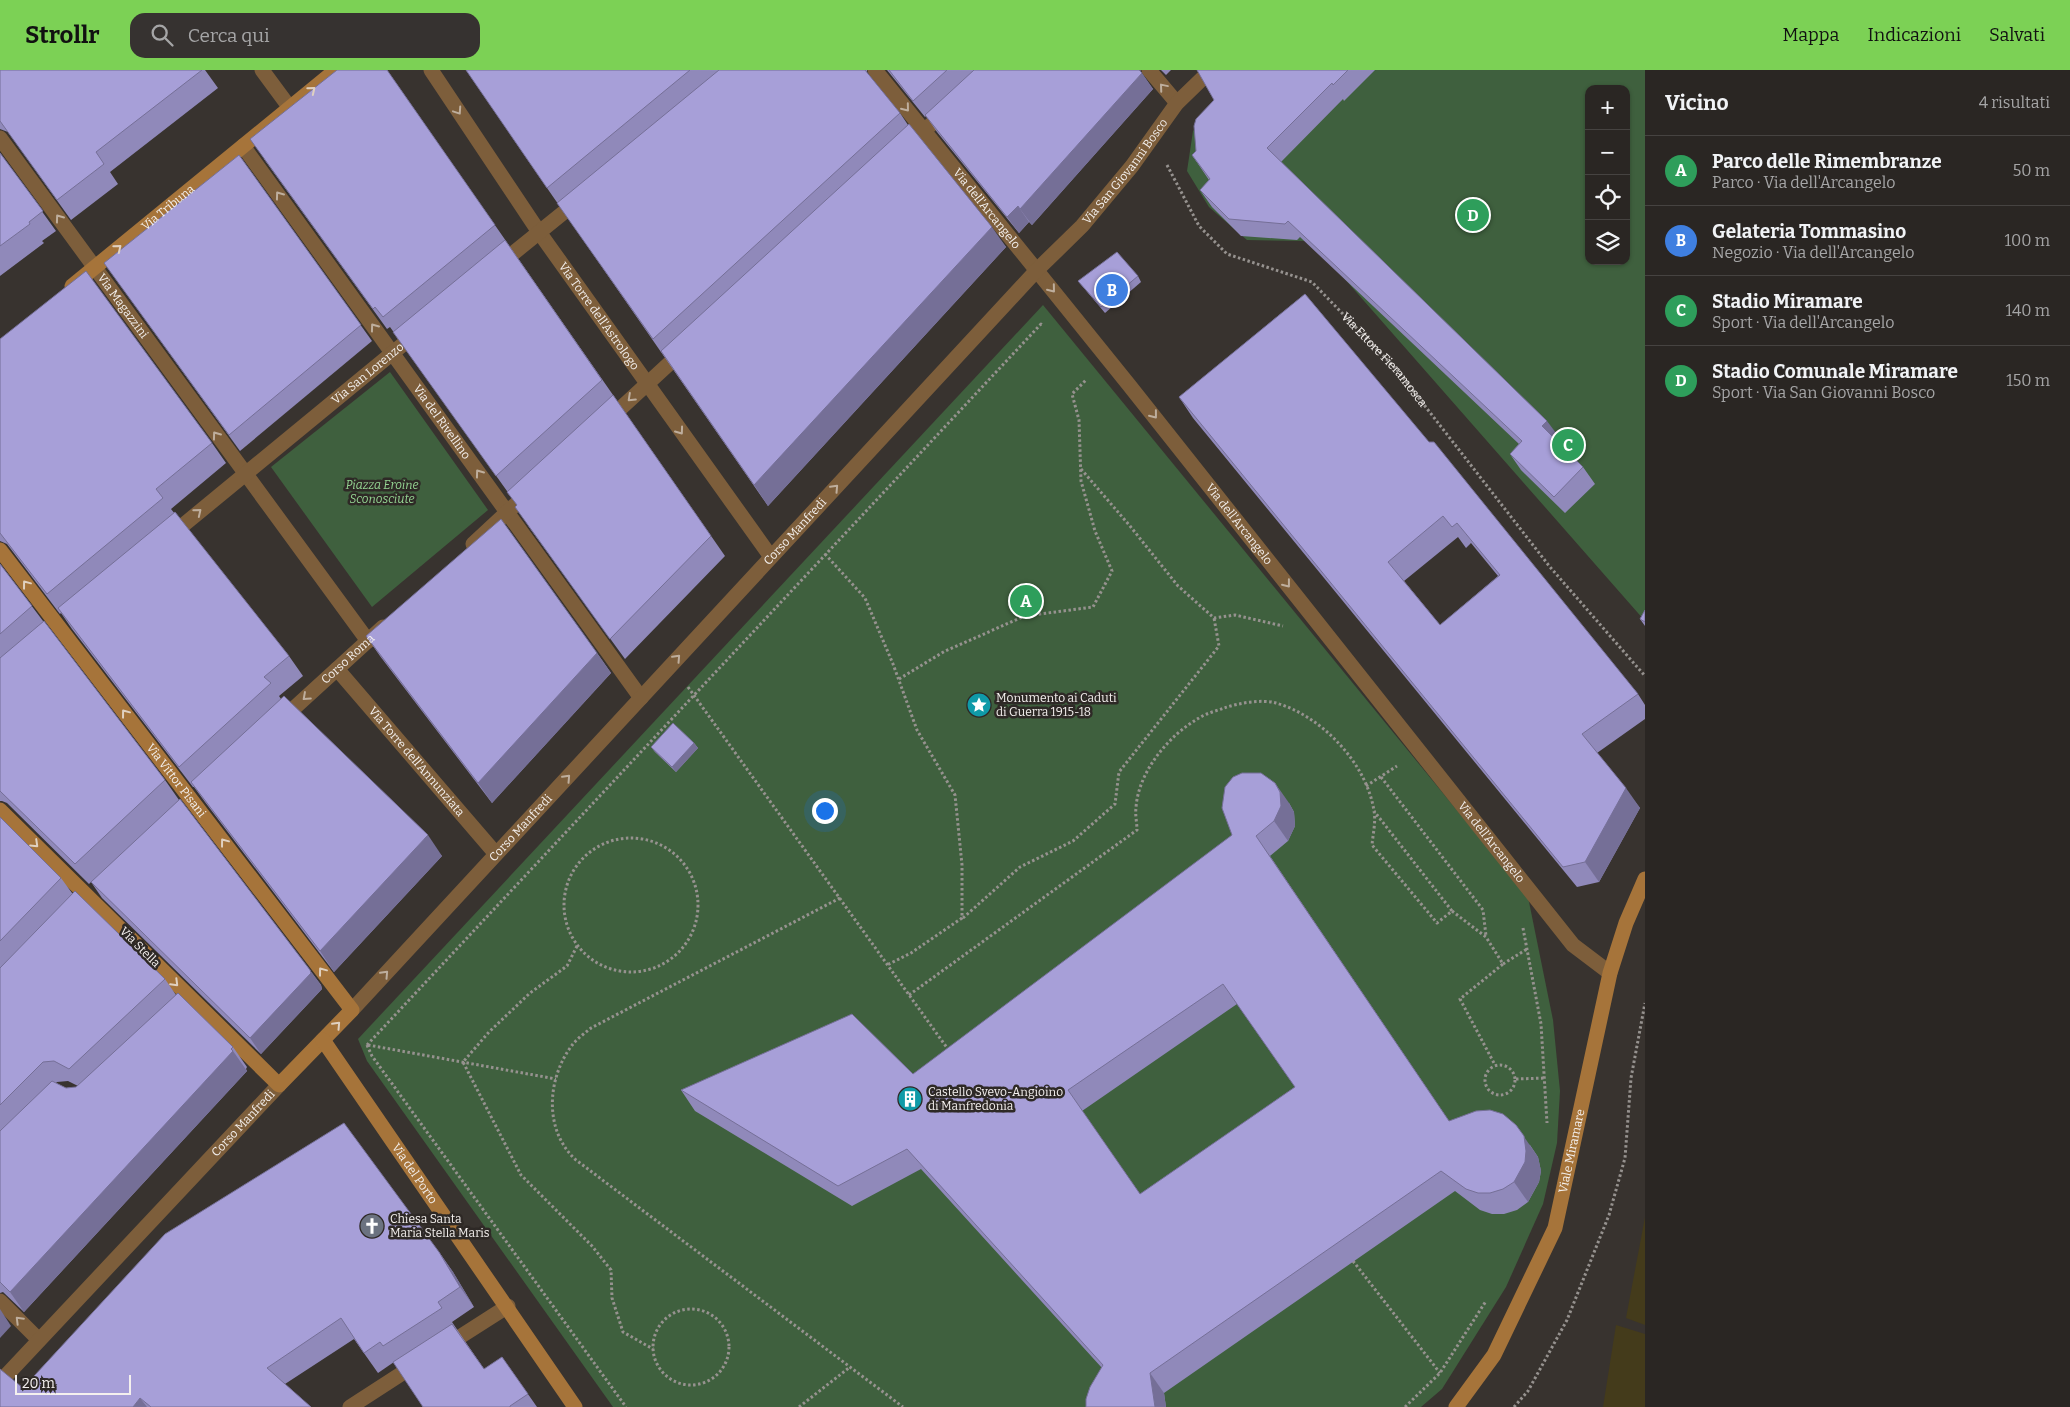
<!DOCTYPE html>
<html lang="it">
<meta charset="utf-8">
<style>
:root{--surface:#2a2623;--page:#363230;--text:#f1f3f6;--muted:#a5a5a6;--line:#464341;--accent:#7cd155}
body{margin:0;font-family:Bitter,serif;background:var(--page);color:var(--text)}
.controls{position:absolute;right:15px;top:15px;display:grid;overflow:hidden;border-radius:10px;box-shadow:0 1px 4px #0004}
.controls button{width:45px;height:45px;display:grid;place-items:center;padding:0;border:0;border-bottom:1px solid var(--line);background:var(--surface);color:var(--text);font:25px sans-serif}
.scale{position:absolute;left:15px;bottom:12px;width:116px;box-sizing:border-box;padding-left:5px;border:2px solid #f4f0ee;border-top:0;font-size:14px;line-height:18px;white-space:nowrap;color:#f4f0ee;-webkit-text-stroke:4px #2e2926;paint-order:stroke}
.you{position:absolute;left:824px;top:740px;width:18px;height:18px;margin:-12px;border:4px solid #fff;border-radius:50%;background:#1a73e8;box-shadow:0 0 0 8px #1a73e833}
.badge{display:grid;place-items:center;width:32px;height:32px;border-radius:50%;background:var(--accent);color:#fff;font-size:16px;font-weight:700}
.pin{position:absolute;translate:-50% -50%;border:2px solid #fff;box-shadow:0 1px 5px #0006}
.list{margin:0;padding:0;list-style:none}
h2{display:flex;justify-content:space-between;align-items:center;height:65px;margin:0;padding:0 20px;font-size:21px}
h2 small{font-size:16px;font-weight:400;color:var(--muted)}
.list li{display:grid;grid-template-columns:32px 1fr auto;gap:15px;align-items:center;box-sizing:border-box;height:70px;padding:0 20px;border-top:1px solid var(--line)}
.list b{display:block;font-size:19px;white-space:nowrap}
.list p{margin:0;font-size:16px;white-space:nowrap;color:var(--muted)}
.list em{font-size:16px;font-style:normal;color:var(--muted)}
.icon{flex:none;width:28px;height:28px;fill:none;stroke:currentColor;stroke-width:2;stroke-linecap:round;stroke-linejoin:round}
.map{position:relative;flex:none;width:1645px;height:1337px;overflow:hidden}
header{display:flex;align-items:center;gap:30px;box-sizing:border-box;height:70px;padding:0 25px;background:var(--accent);color:#111}
header strong{font-size:24px}
nav{display:flex;gap:28px;margin-inline-start:auto;font-size:18px}
.search{width:350px;height:45px;background:var(--page);display:flex;align-items:center;gap:12px;box-sizing:border-box;padding:0 18px;border-radius:15px;color:var(--muted);font-size:19px}
main{display:flex}
aside{flex:1;background:var(--surface)}
.map>svg:first-child{display:block}
</style>
<header>
<strong>Strollr</strong>
<div class="search"><svg class="icon" aria-label="search" viewBox="0 0 24 24"><circle cx="10" cy="10" r="6"/><path d="M15 15l6 6"/></svg>Cerca qui</div>
<nav><a>Mappa</a><a>Indicazioni</a><a>Salvati</a></nav>
</header>
<main>
<div class="map">
<svg width="1645" height="1337" viewBox="0 0 1645 1337">
<rect width="100%" height="100%" fill="#38332f"/>
<g fill="#3f603e" fill-rule="evenodd">
<path d="M1253,0H1645V551L1336,199L1308,171L1247,170L1209,137L1187,101L1193,61ZM1589,19H1626V191H1589Z"/>
<path d="M1043,235L1528,827L1553,950L1560,1021L1557,1073L1543,1134L1506,1217L1442,1319L1421,1337H613L367,991L358,969Z"/>
<path d="M390,302L488,440L372,537L271,397Z"/>
</g>
<g fill="#443b1b">
<path d="M1645,1147V1255L1626,1248Z"/>
<path d="M1616,1255L1645,1264V1337H1603Z"/>
</g>
<g fill="none" stroke-linecap="round" stroke-linejoin="round">
<g stroke="#96928f" stroke-width="3" stroke-dasharray="2.5 2.5" stroke-linecap="butt">
<path id="s1" d="M1167,95L1199,156L1227,184L1312,212L1397,300L1550,497L1645,606"/>
<path d="M1081,399L1130,456L1178,516L1214,548L1235,545L1283,556"/>
<path d="M825,484L865,528L893,594L917,660L955,725L962,795V848L911,883L887,895"/>
<path d="M899,609L945,581L1025,546L1093,537L1112,501L1095,461L1081,411L1079,350L1072,324L1087,309"/>
<path d="M688,617L950,982"/>
<path d="M1381,707L1483,840L1486,866"/>
<path d="M1366,716L1397,696"/>
<circle cx="631" cy="835" r="67"/>
<path d="M840,828L591,958C585,963 578,968 573,974C547,1007 543,1060 576,1090L903,1337"/>
<path d="M1452,841L1486,867L1503,894L1460,929L1495,995"/>
<path d="M963,848L1020,797L1073,771L1115,734L1119,702L1219,576L1214,548"/>
<path d="M1523,858L1541,954L1547,1053"/>
<path d="M577,876L567,896L530,923L489,962L463,992L521,1105L592,1176L611,1200L612,1228L623,1262L653,1279"/>
<path d="M1503,894L1527,879"/>
<path d="M909,925L1137,760C1137,753 1135,745 1136,738C1138,702 1169,665 1199,648C1207,643 1216,641 1224,638C1239,633 1261,629 1276,633C1322,646 1367,694 1374,741C1376,751 1373,764 1372,775L1437,853L1452,841L1374,741"/>
<path d="M367,975L1041,254L1042,256"/>
<path d="M367,975L372,986L626,1337"/>
<path d="M368,975L556,1009"/>
<circle cx="1500" cy="1010" r="15"/>
<path d="M1516,1009L1545,1008"/>
<path d="M1353,1191L1440,1303"/>
<circle cx="691" cy="1277" r="38"/>
<path d="M799,1337L850,1297"/>
<path d="M1405,1337L1440,1303L1486,1231"/>
<path d="M1514,1337L1528,1321L1567,1250L1609,1145L1625,1088L1631,1008L1645,933"/>
</g>
<g stroke="#7d5e3b" stroke-width="15">
<path d="M262,0L290,38"/>
<path id="s2" d="M431,0L539,162L771,487"/>
<path id="s3" d="M875,0L1129,315L1573,875L1610,903"/>
<path d="M1149,0L1177,33"/>
<path id="s4" d="M0,68L368,571"/>
<path id="s5" d="M243,76L641,628"/>
<path d="M903,80L947,40"/>
<path d="M500,194L579,130"/>
<path d="M608,350L685,279"/>
<path id="s6" d="M170,466L418,262"/>
<path d="M473,474L530,421"/>
<path id="s7" d="M337,599L496,784"/>
<path id="s8" d="M280,651L383,557"/>
<path id="s9" d="M352,940L1037,200L1082,156L1132,96L1177,33L1211,0"/>
<path d="M0,1231L39,1270"/>
<path d="M444,1277L508,1236"/>
<path id="s10" d="M0,1312L279,1015"/>
<path d="M350,1337L418,1293"/>
</g>
<g stroke="#a6743a" stroke-width="15">
<path id="s11" d="M72,216L336,0"/>
<path id="s12" d="M0,480L352,940L279,1015L0,740"/>
<path id="s13" d="M323,970L575,1337"/>
<path id="s14" d="M1456,1337L1494,1285L1555,1158L1610,903L1626,853L1645,809"/>
</g>
</g>
<g fill="#9089ba" fill-rule="evenodd">
<path d="M0,0H205L218,18L110,102L118,114L71,150L8,62L0,59Z"/>
<path d="M387,0L725,486L625,589L529,457L517,435L390,257L387,259L264,89Z"/>
<path d="M466,0H867V3L900,43L908,55L1006,177L768,436L547,118Z"/>
<path d="M887,0H1141L1140,1L1153,19L1032,155L1029,152L1019,163L937,62L926,46L925,47Z"/>
<path d="M1161,0H1171L1166,5Z"/>
<path d="M1197,0H1375L1344,31L1343,29L1281,92L1559,367L1556,370L1583,397L1595,414L1565,443L1521,400L1510,384L1519,374L1300,167L1297,170L1241,166L1212,137L1200,120L1209,110L1192,85L1196,81L1214,30Z"/>
<path d="M0,83L56,161L42,171L44,173L0,206Z"/>
<path d="M239,85L372,271L240,381L104,193Z"/>
<path d="M1138,206L1141,212L1105,243L1078,211Z"/>
<path d="M1305,224L1638,624L1645,635V649L1597,683L1640,738L1599,812L1577,817L1193,348L1179,327ZM1458,467L1466,478L1471,473L1498,506L1440,555L1404,511Z"/>
<path d="M0,269L212,373L226,393L171,439L289,586L303,606L279,626L281,629L442,786L334,902L205,732L194,717H193L72,559L61,543L60,544L7,474L0,471Z"/>
<path d="M0,494L43,551L165,710L179,730L321,915L322,919L261,984L102,828L91,812L89,814L7,733L2,731H0Z"/>
<path d="M1645,540V556L1640,549Z"/>
<path d="M366,566L597,583L611,603L492,733L380,586Z"/>
<path d="M694,673L698,678L676,702L655,682L651,677Z"/>
<path d="M1289,733L1294,742L1295,756L1288,771L1270,786L1449,1051L1530,1075L1538,1087L1541,1101L1539,1112L1528,1132L1517,1140L1504,1144H1492L1480,1140L1455,1121L1164,1323L1166,1337H1086L1102,1298L921,1099L852,1136L695,1041L681,1020L913,1004ZM1237,934L1295,1017L1140,1124L1082,1041Z"/>
<path d="M0,747L61,808L72,823L165,909L176,925L233,977L247,997L246,999L247,1001L24,1242L3,1222L0,1223ZM68,1011L78,1016L76,1017L66,1018L56,1013L57,1012Z"/>
<path d="M439,1182L453,1202L474,1237L452,1252L484,1299L502,1287L537,1337H423L394,1292L378,1303L354,1269L285,1314L311,1337H0L23,1318Z"/>
</g>
<g fill="#756f97">
<path d="M1142,3L1153,19L1032,155L1020,139Z"/>
<path d="M1018,136L1029,152L1019,163L1007,147Z"/>
<path d="M992,157L1006,177L768,436L754,415Z"/>
<path d="M1547,351L1559,367L1554,372L1542,356Z"/>
<path d="M597,583L611,603L492,733L478,713Z"/>
<path d="M694,673L698,678L676,702L672,697Z"/>
<path d="M1275,713L1289,733L1294,742L1295,756L1288,771L1274,751Z"/>
<path d="M1626,718L1640,738L1599,812L1585,792Z"/>
<path d="M428,765L442,786L334,902L320,881Z"/>
<path d="M310,900L321,915L322,919L261,984L250,968Z"/>
<path d="M233,981L247,1001L24,1242L10,1222Z"/>
<path d="M1516,1055L1538,1087L1541,1101L1539,1112L1528,1132L1514,1112Z"/>
<path d="M439,1182L453,1202L474,1237L460,1217Z"/>
<path d="M0,1239L11,1256L0,1268Z"/>
<path d="M1150,1303L1164,1323L1166,1337H1155Z"/>
<path d="M140,1328L147,1337H133Z"/>
</g>
<g fill="#a79fd8" stroke="#756f97" fill-rule="evenodd">
<path d="M0,0H202L96,82L104,94L57,130L0,51Z"/>
<path d="M337,0H387L495,155L383,247L375,237L373,239L250,69Z"/>
<path d="M466,0H690L547,118Z"/>
<path d="M719,0H865L900,43L653,269L557,133Z"/>
<path d="M889,0H947L913,31Z"/>
<path d="M974,0H1139L1142,3L1020,139L1018,136L1007,147L925,45Z"/>
<path d="M1197,0H1348L1333,15L1332,13L1267,78L1547,351L1542,356L1583,397L1554,427L1510,384L1522,371L1288,151L1285,154L1229,149L1200,120L1210,109L1192,85L1196,81L1194,56L1196,49L1214,30Z"/>
<path d="M909,54L992,157L754,415L661,281Z"/>
<path d="M0,83L43,141L29,152L30,154L0,176Z"/>
<path d="M239,85L361,255L229,365L104,193Z"/>
<path d="M505,170L602,310L496,406L393,262Z"/>
<path d="M1117,182L1138,206L1101,237L1078,211Z"/>
<path d="M86,201L212,373L156,419L163,428L47,524L0,463V269Z"/>
<path d="M1305,224L1429,372H1434L1638,624L1582,664L1626,718L1585,792L1563,797L1179,327ZM1443,446L1452,457L1457,453L1500,505L1440,555L1388,492Z"/>
<path d="M613,325L711,466L610,569L515,437L517,435L507,422Z"/>
<path d="M175,442L289,586L264,607L271,613L179,697L58,538Z"/>
<path d="M501,449L597,583L478,713L366,566Z"/>
<path d="M0,494L32,536L0,564Z"/>
<path d="M1645,540V552L1640,549Z"/>
<path d="M44,551L165,710L75,794L0,721V588Z"/>
<path d="M284,626L428,765L320,881L191,712Z"/>
<path d="M673,653L694,673L672,697L651,677Z"/>
<path d="M1242,703H1261L1275,713L1280,722L1281,736L1274,751L1256,766L1449,1051L1476,1041L1490,1040L1503,1044L1516,1055L1524,1066L1526,1081L1525,1092L1514,1112L1503,1119L1490,1123H1478L1466,1119L1441,1101L1150,1303L1155,1337H1086V1329L1090,1317L1103,1295L907,1079L838,1116L681,1020L852,944L913,1004L1232,765L1222,738L1225,717L1233,707ZM1223,914L1295,1017L1140,1124L1068,1020Z"/>
<path d="M180,729L310,900L311,903L250,968L91,812Z"/>
<path d="M0,747L61,808L0,871Z"/>
<path d="M75,821L165,909L69,999L54,991L43,992L0,1035V898Z"/>
<path d="M178,923L233,977L231,979L233,981L10,1222L0,1212V1061L52,1011L66,1018L76,1017Z"/>
<path d="M344,1053L439,1182L460,1217L438,1232L442,1238L383,1276L380,1272L364,1283L341,1248L267,1298L311,1337H151L140,1328L133,1337H0V1299L23,1318L165,1164Z"/>
<path d="M452,1254L484,1299L502,1287L528,1324L510,1336V1337H423L393,1292Z"/>
</g>
<defs><path id="oneway-chevron" d="M-2-3.5L2.5 0L-2 3.5" fill="none" stroke-width="1.6" stroke-linecap="round" stroke-linejoin="round" transform="scale(1.25)"/></defs>
<g stroke="#beae9d">
<use href="#oneway-chevron" transform="translate(1163 17) rotate(-130)"/>
<use href="#oneway-chevron" transform="translate(906 38) rotate(51)"/>
<use href="#oneway-chevron" transform="translate(458 41) rotate(56)"/>
<use href="#oneway-chevron" transform="translate(279 125) rotate(-126)"/>
<use href="#oneway-chevron" transform="translate(59 148) rotate(-126)"/>
<use href="#oneway-chevron" transform="translate(1052 219) rotate(51)"/>
<use href="#oneway-chevron" transform="translate(374 257) rotate(-126)"/>
<use href="#oneway-chevron" transform="translate(631 328) rotate(137)"/>
<use href="#oneway-chevron" transform="translate(1154 345) rotate(52)"/>
<use href="#oneway-chevron" transform="translate(680 361) rotate(54)"/>
<use href="#oneway-chevron" transform="translate(216 365) rotate(-126)"/>
<use href="#oneway-chevron" transform="translate(479 403) rotate(-126)"/>
<use href="#oneway-chevron" transform="translate(835 418) rotate(-47)"/>
<use href="#oneway-chevron" transform="translate(198 442) rotate(-39)"/>
<use href="#oneway-chevron" transform="translate(1287 514) rotate(52)"/>
<use href="#oneway-chevron" transform="translate(677 588) rotate(-47)"/>
<use href="#oneway-chevron" transform="translate(306 627) rotate(138)"/>
<use href="#oneway-chevron" transform="translate(567 708) rotate(-47)"/>
<use href="#oneway-chevron" transform="translate(385 904) rotate(-47)"/>
<use href="#oneway-chevron" transform="translate(19 1250) rotate(-135)"/>
</g>
<g stroke="#e0d1c1">
<use href="#oneway-chevron" transform="translate(312 20) rotate(-39)"/>
<use href="#oneway-chevron" transform="translate(118 178) rotate(-39)"/>
<use href="#oneway-chevron" transform="translate(26 514) rotate(-127)"/>
<use href="#oneway-chevron" transform="translate(125 643) rotate(-127)"/>
<use href="#oneway-chevron" transform="translate(224 772) rotate(-127)"/>
<use href="#oneway-chevron" transform="translate(35 774) rotate(44)"/>
<use href="#oneway-chevron" transform="translate(322 901) rotate(-127)"/>
<use href="#oneway-chevron" transform="translate(175 913) rotate(45)"/>
<use href="#oneway-chevron" transform="translate(337 955) rotate(-47)"/>
</g>
<defs>
<symbol id="sight-disc" viewBox="-11 -11 22 22"><circle r="9.5" fill="#0f9aa8" stroke="#2e2926"/><path d="M0-6L1.8-2.2L6-1.7L2.9 1.2L3.7 5.4L0 3.3L-3.7 5.4L-2.9 1.2L-6-1.7L-1.8-2.2Z" fill="#fff"/></symbol>
<symbol id="building-disc" viewBox="-11 -11 22 22"><circle r="9.5" fill="#0f9aa8" stroke="#2e2926"/><path d="M-4-6H4V6H1V3H-1V6H-4ZM-2.5-4.3h1.7v1.8h-1.7ZM.8-4.3h1.7v1.8H.8ZM-2.5-1h1.7V.8h-1.7ZM.8-1h1.7V.8H.8Z" fill="#fff"/></symbol>
<symbol id="church-disc" viewBox="-11 -11 22 22"><circle r="9.5" fill="#6b7280" stroke="#2e2926"/><path d="M-1.2-6h2.4v3.5h3.3v2.4h-3.3V6h-2.4V-.1h-3.3v-2.4h3.3Z" fill="#fff"/></symbol>
</defs>
<g fill-rule="evenodd">
<use href="#sight-disc" x="965" y="621" width="28" height="28"/>
<use href="#building-disc" x="896" y="1015" width="28" height="28"/>
<use href="#church-disc" x="358" y="1142" width="28" height="28"/>
</g>
<g text-anchor="middle" stroke-width="5" stroke-linejoin="round" paint-order="stroke">
<g font-size="12" fill="#f4f0ee" stroke="#2e2926">
<text dy="4" stroke="none"><textPath href="#s9" startOffset="1141">Via San Giovanni Bosco</textPath></text>
<text dy="4" stroke="none"><textPath href="#s11" startOffset="124">Via Tribuna</textPath></text>
<text dy="4" stroke="none"><textPath href="#s3" startOffset="178">Via dell'Arcangelo</textPath></text>
<text dy="4" stroke="none"><textPath href="#s4" startOffset="208">Via Magazzini</textPath></text>
<text dy="4" stroke="none"><textPath href="#s2" startOffset="298">Via Torre dell'Astrologo</textPath></text>
<text dy="4" stroke="none"><textPath href="#s1" startOffset="304">Via Ettore Fieramosca</textPath></text>
<text dy="4" stroke="none"><textPath href="#s6" startOffset="256">Via San Lorenzo</textPath></text>
<text dy="4" stroke="none"><textPath href="#s5" startOffset="340">Via del Rivellino</textPath></text>
<text dy="4" stroke="none"><textPath href="#s3" startOffset="582">Via dell'Arcangelo</textPath></text>
<text dy="4" stroke="none"><textPath href="#s9" startOffset="652">Corso Manfredi</textPath></text>
<text dy="4" stroke="none"><textPath href="#s8" startOffset="92">Corso Roma</textPath></text>
<text dy="4" stroke="none"><textPath href="#s7" startOffset="122">Via Torre dell'Annunziata</textPath></text>
<text dy="4" stroke="none"><textPath href="#s12" startOffset="290">Via Vittor Pisani</textPath></text>
<text dy="4" stroke="none"><textPath href="#s9" startOffset="248">Corso Manfredi</textPath></text>
<text dy="4" stroke="none"><textPath href="#s3" startOffset="988">Via dell'Arcangelo</textPath></text>
<text transform="translate(140 877) rotate(45)" y="4">Via Stella</text>
<text dy="4" stroke="none"><textPath href="#s10" startOffset="355">Corso Manfredi</textPath></text>
<text dy="4" stroke="none"><textPath href="#s14" startOffset="284">Viale Miramare</textPath></text>
<text dy="4" stroke="none"><textPath href="#s13" startOffset="162">Via del Porto</textPath></text>
</g>
<g font-size="12" font-style="italic" fill="#95d593" stroke="#2e2926">
<text x="382" y="419">Piazza Eroine<tspan x="382" dy="14">Sconosciute</tspan></text>
</g>
<g font-size="12" fill="#f4f0ee" stroke="#2e2926" text-anchor="start">
<text x="996" y="632">Monumento ai Caduti<tspan x="996" dy="14">di Guerra 1915-18</tspan></text>
<text x="928" y="1026">Castello Svevo-Angioino<tspan x="928" dy="14">di Manfredonia</tspan></text>
<text x="390" y="1153">Chiesa Santa<tspan x="390" dy="14">Maria Stella Maris</tspan></text>
</g>
</g>
</svg>
<div class="controls">
<button>+</button>
<button>−</button>
<button><svg class="icon" aria-label="locate" viewBox="0 0 24 24"><circle cx="12" cy="12" r="6"/><path d="M12 2v4M12 18v4M2 12h4M18 12h4"/></svg></button>
<button><svg class="icon" aria-label="layers" viewBox="0 0 24 24"><path d="M12 4l9 5-9 5-9-5zM3 14l9 5 9-5"/></svg></button>
</div>
<div class="scale">20 m</div>
<div class="you"></div>
<div class="pin badge" style="left:1026px;top:531px;background:#2e9e5b">A</div>
<div class="pin badge" style="left:1112px;top:220px;background:#3f7fe0">B</div>
<div class="pin badge" style="left:1568px;top:375px;background:#2e9e5b">C</div>
<div class="pin badge" style="left:1473px;top:145px;background:#2e9e5b">D</div>
</div>
<aside>
<h2>Vicino<small>4 risultati</small></h2>
<ul class="list">
<li><span class="badge" style="background:#2e9e5b">A</span><div><b>Parco delle Rimembranze</b><p>Parco · Via dell'Arcangelo</p></div><em>50 m</em></li>
<li><span class="badge" style="background:#3f7fe0">B</span><div><b>Gelateria Tommasino</b><p>Negozio · Via dell'Arcangelo</p></div><em>100 m</em></li>
<li><span class="badge" style="background:#2e9e5b">C</span><div><b>Stadio Miramare</b><p>Sport · Via dell'Arcangelo</p></div><em>140 m</em></li>
<li><span class="badge" style="background:#2e9e5b">D</span><div><b>Stadio Comunale Miramare</b><p>Sport · Via San Giovanni Bosco</p></div><em>150 m</em></li>
</ul>
</aside>
</main>
